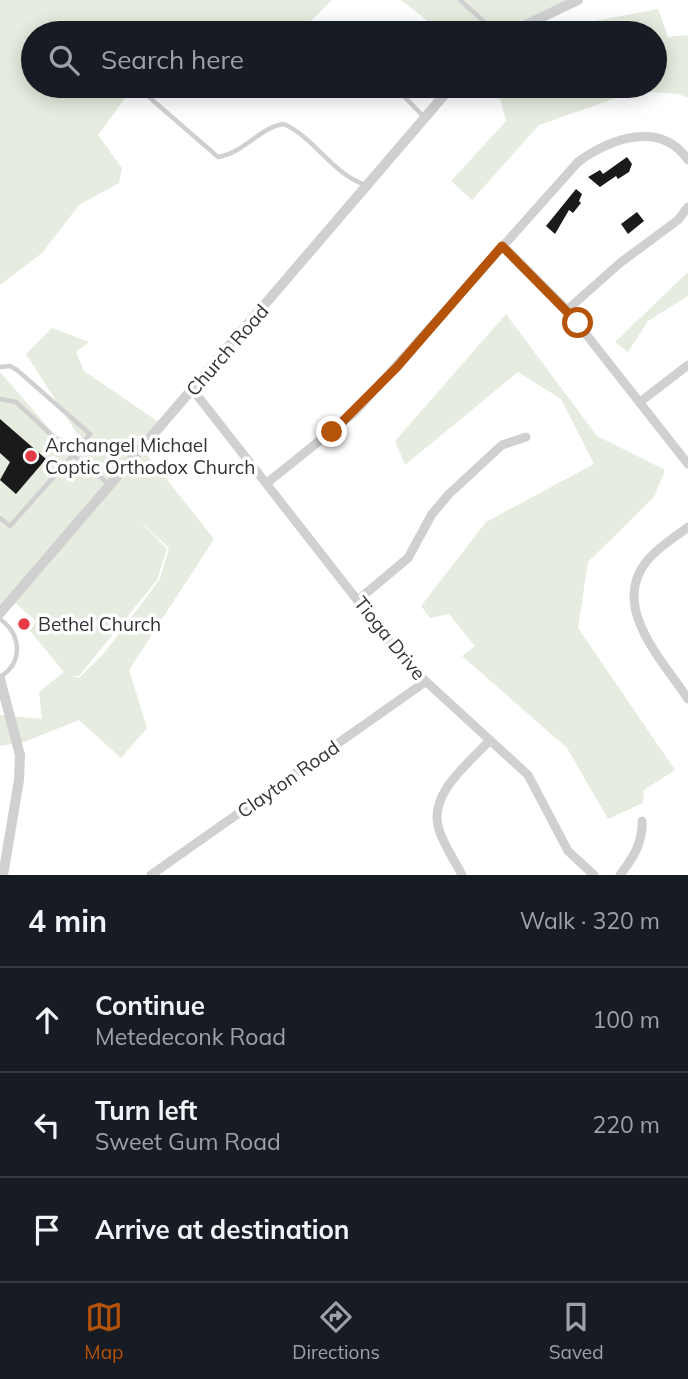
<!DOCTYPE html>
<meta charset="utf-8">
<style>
:root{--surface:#171b24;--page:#20242c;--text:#f1f3f6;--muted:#9ea1a6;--line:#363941;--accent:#b45309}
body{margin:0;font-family:Mulish,sans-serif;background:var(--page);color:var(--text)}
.stop{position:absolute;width:21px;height:21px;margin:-16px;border:5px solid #b45309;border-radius:50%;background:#fff}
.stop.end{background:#b45309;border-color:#fff;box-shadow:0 2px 7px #0008}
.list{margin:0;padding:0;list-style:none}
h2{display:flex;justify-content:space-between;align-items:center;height:91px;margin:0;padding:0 28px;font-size:30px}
h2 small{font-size:23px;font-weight:400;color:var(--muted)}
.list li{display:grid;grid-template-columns:46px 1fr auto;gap:21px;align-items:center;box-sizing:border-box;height:105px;padding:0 28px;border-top:2px solid var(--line)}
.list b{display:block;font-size:26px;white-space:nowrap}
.list p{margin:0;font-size:23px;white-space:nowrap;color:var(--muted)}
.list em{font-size:23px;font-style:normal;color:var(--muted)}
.icon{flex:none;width:38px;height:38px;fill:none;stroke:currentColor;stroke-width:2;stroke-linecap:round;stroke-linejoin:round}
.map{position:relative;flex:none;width:688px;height:875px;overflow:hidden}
.search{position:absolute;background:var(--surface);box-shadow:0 4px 18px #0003;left:21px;right:21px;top:21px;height:77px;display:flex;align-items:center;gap:18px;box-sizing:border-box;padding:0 24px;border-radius:38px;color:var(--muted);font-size:26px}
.sheet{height:406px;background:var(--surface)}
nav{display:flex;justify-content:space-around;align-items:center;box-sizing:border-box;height:98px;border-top:2px solid var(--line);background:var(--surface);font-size:19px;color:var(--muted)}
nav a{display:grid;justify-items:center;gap:4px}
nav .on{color:var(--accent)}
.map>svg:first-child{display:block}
</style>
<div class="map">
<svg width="688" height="875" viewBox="0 0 688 875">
<rect width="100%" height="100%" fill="#fff"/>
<g fill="#e6ecdf" fill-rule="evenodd">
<path d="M0,0H332L298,33H33V86H134L98,135L122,168L119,183L79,205L42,253L0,285Z"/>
<path d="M401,0H576L509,33H443Z"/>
<path d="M658,9L668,37L688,35V98L679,94L636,91L539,125L472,200L451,181L506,121L497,86H655V33H567L579,24Z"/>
<path d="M688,272V296L648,321L628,352L615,342Z"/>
<path d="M506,314L597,436L665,470L654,497L588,562L578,628L675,770L644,790L643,803L608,819L567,748L462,656L475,646L449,614L430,618L421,606L486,522L594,464L561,399L518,372L405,465L395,441Z"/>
<path d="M52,328L89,342L76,352L84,371L160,423L140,446L214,539L129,670L147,728L121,758L79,720L24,742L0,746V715L42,719L39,692L64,672L30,631L36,621L14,602L0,610V372L55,435L85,446L26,354ZM138,519L169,548L160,579L106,651L79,678L72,676H79L157,580L167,549Z"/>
</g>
<g fill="#1a1a1a">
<path d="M627,157L632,164L629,172L618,179L616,176L600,187L588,177L600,170L603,174Z"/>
<path d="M576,189L582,194L579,201L581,203L573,213L569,210L555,234L546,226Z"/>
<path d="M637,212L644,221L628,234L621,224Z"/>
<path d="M0,419L46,459L16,494L0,480L10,462L0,453Z"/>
</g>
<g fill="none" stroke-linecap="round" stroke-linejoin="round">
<g stroke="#d0d0d0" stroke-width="4.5">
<path d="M460,0L497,33"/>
<path d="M394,86L424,117"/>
<path d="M150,98L218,157C244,153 260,127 284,124C315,138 333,175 366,185"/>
<path d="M0,367L10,366L17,370L90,434L73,455L16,402L0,399"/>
<path d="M0,518L10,526L73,455L109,484"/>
<path d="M0,619C21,634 24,662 0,677"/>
</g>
<g stroke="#d0d0d0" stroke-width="9">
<path d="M503,246L567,310L688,464"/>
<path d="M567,310L620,263L678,220L688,207"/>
<path d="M193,390L408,665L528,775L568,851L594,875"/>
<path d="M640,402L688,365"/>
<path d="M267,483L354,413L578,162C611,138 661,120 688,160"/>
<path d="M688,527C674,538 657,548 646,562C610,608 664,662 688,699"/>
<path d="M358,600L408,558L432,514L449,494L502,445L526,437"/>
<path d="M151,875L425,682"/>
<path d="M462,875C454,859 442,843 438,826C430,792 470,762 490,740"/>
<path d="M620,875C633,858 643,843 642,821"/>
</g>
<g stroke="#d0d0d0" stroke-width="10">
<path d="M509,33L578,0"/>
<path d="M0,613L452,86"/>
<path d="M0,679L20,755L19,780L3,875"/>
</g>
</g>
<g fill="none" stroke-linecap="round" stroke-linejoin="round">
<path stroke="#b45309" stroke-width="9" d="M332,432L397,367L502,246L578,323"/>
</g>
<g fill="#e63946" stroke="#fff" stroke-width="2.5">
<circle cx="31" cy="456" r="7"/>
<circle cx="24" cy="624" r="7"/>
</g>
<g text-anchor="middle" stroke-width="7" stroke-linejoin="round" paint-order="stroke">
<g font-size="19" fill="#333" stroke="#fff">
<text transform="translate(227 350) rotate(-49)" y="7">Church Road</text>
<text transform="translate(390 638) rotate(51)" y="7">Tioga Drive</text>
<text transform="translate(288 779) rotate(-35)" y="7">Clayton Road</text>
</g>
<g font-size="19" fill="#333" stroke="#fff" text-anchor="start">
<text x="45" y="452">Archangel Michael<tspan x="45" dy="22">Coptic Orthodox Church</tspan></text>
<text x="38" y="631">Bethel Church</text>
</g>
</g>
</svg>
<div class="stop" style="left:578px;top:323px"></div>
<div class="stop end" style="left:332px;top:432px"></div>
<div class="search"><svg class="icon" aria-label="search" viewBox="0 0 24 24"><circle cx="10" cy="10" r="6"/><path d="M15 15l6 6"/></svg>Search here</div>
</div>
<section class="sheet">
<h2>4 min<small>Walk · 320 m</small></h2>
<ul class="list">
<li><svg class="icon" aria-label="ahead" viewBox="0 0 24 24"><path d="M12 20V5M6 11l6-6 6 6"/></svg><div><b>Continue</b><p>Metedeconk Road</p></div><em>100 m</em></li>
<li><svg class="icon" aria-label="left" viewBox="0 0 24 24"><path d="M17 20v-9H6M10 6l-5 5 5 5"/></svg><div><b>Turn left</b><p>Sweet Gum Road</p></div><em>220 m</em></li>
<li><svg class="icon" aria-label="arrive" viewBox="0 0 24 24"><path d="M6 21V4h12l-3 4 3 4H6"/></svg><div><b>Arrive at destination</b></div></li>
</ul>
</section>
<nav>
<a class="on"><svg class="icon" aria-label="map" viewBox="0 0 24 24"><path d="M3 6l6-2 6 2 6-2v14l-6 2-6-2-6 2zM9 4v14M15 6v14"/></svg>Map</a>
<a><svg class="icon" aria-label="directions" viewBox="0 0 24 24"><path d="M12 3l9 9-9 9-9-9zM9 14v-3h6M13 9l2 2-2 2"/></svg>Directions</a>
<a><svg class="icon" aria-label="saved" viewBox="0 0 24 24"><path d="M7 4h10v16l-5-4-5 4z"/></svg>Saved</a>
</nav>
